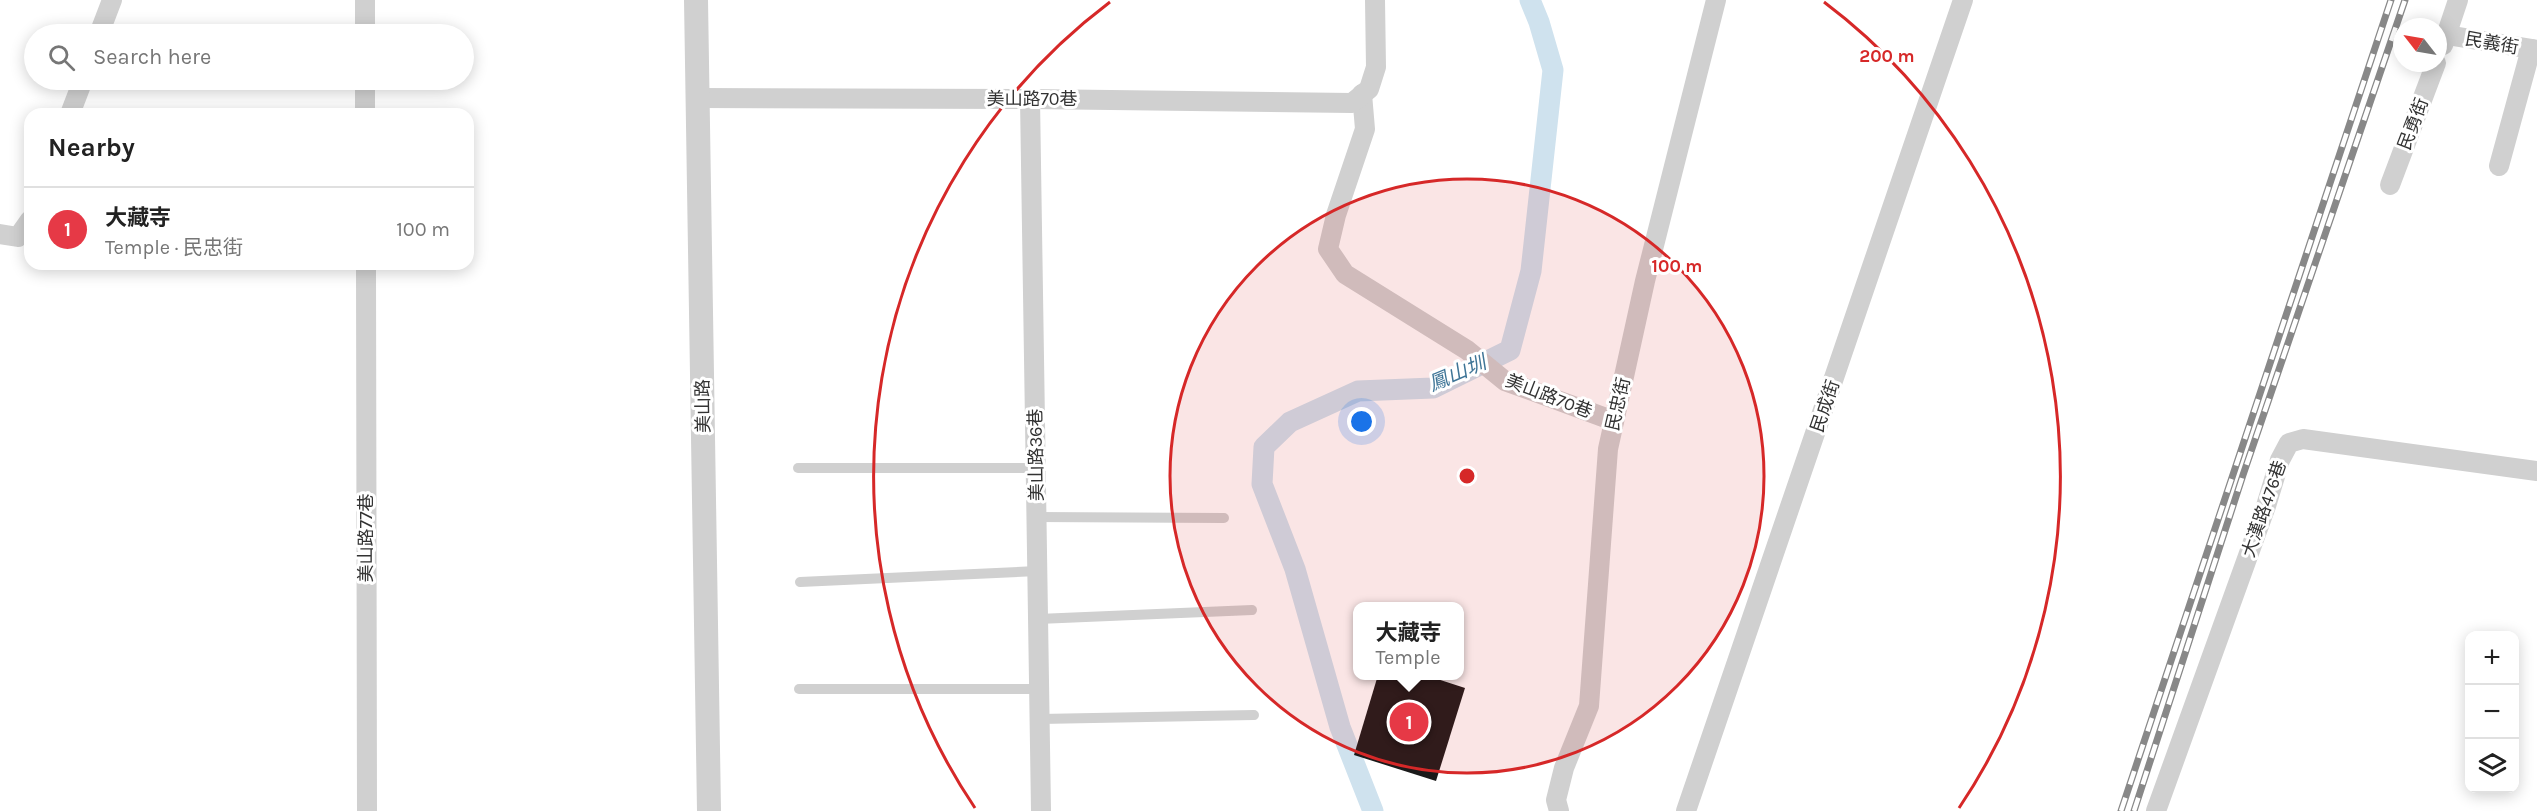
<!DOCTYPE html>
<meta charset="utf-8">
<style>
:root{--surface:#fff;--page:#f2f2f2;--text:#222;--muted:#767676;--line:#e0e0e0;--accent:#e63946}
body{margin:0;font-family:Karla,"Noto Sans TC",sans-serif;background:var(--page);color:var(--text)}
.controls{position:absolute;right:18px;bottom:18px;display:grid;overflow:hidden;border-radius:12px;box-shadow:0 3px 15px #0003}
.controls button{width:54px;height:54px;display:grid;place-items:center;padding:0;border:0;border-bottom:2px solid var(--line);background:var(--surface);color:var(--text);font:30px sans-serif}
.compass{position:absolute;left:2393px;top:18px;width:54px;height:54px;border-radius:50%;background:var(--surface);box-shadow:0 3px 15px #0003;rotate:301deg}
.you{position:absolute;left:1362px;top:422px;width:21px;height:21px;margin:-15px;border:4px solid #fff;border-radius:50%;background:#1a73e8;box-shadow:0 0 0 9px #1a73e833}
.badge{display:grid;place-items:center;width:39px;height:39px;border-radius:50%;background:var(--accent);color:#fff;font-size:20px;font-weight:700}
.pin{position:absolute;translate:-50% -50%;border:3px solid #fff;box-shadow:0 2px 6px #0006}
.popup{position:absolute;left:1353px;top:602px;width:111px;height:78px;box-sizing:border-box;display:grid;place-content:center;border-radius:12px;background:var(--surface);filter:drop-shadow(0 2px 4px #0005);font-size:20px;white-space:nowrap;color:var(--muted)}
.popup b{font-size:22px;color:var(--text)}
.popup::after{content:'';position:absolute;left:50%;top:100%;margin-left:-12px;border:12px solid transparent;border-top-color:var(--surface)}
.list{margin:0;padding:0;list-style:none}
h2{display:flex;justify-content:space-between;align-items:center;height:78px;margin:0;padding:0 24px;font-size:26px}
h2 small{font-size:20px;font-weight:400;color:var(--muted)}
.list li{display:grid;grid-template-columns:39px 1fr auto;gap:18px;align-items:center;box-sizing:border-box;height:84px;padding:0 24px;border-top:2px solid var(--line)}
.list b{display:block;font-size:22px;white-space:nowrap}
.list p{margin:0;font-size:20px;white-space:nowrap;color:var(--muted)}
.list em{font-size:20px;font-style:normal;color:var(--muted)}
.icon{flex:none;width:33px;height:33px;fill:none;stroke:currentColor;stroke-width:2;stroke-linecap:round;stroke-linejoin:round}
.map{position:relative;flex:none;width:2537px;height:811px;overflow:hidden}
.search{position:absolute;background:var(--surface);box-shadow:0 3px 15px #0003;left:24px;top:24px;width:450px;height:66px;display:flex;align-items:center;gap:15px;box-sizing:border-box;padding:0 21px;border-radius:33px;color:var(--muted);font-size:22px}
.panel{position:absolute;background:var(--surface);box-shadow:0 3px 15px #0003;left:24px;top:108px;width:450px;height:162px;border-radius:18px}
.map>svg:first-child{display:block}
</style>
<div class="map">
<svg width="2537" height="811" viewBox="0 0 2537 811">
<rect width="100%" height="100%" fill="#fff"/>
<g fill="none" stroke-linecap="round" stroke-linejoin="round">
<path stroke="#cfe2ee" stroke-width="21" d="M1373,811L1340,727L1295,569L1262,484L1264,447L1290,422L1358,391L1433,388L1510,350L1531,271L1553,70L1539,22L1530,0"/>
</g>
<path fill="#1a1a1a" d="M1378,675H1425L1465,688L1436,781L1354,755Z"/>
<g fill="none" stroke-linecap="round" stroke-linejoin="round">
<g stroke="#d0d0d0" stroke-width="10">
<path d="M798,468H1036"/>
<path d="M1036,517L1224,518"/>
<path d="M800,582L1037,571"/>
<path d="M1038,619L1252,610"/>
<path d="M799,689H1039"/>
<path d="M1040,719L1254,715"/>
</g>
<g stroke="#d0d0d0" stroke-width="20">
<path d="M365,0V34"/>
<path d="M99,34L112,0"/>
<path d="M2447,35L2537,50"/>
<path d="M2443,45L2458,0"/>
<path d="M365,80V114"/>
<path d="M1362,94L1365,129L1336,215L1328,249L1345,274L1467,350L1505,381L1614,421"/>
<path d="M698,98L1030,99L1352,103L1369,89L1376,67L1375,0"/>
<path d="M1030,99L1041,811"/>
<path d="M70,114L83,80"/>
<path d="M2499,166L2531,49"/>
<path d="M2390,185L2436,63"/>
<path d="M0,234L18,237L30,220"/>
<path d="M366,264L367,811"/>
<path d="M1559,811L1556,800L1564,768L1589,706L1608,449L1645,281L1716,0"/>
<path d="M1686,811L1963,0"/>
<path d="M2156,811L2266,506L2280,460L2289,443L2303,439L2537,471"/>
</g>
<path stroke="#d0d0d0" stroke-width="24" d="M696,0L709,811"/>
<defs>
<g id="rail">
<path d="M2121,811L2391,0"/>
<path d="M2134,811L2243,475L2405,0"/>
</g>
</defs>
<use href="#rail" stroke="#888" stroke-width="7"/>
<use href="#rail" stroke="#fff" stroke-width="4.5" stroke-dasharray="14" stroke-linecap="butt"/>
</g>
<circle cx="1467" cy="476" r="297" fill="#d62828" fill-opacity=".12"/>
<g fill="none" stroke="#d62828" stroke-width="3">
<circle cx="1467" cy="476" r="297"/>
<path d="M975 808A594 594 0 0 1 1110 2M1824 2A594 594 0 0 1 1959 808"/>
</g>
<g text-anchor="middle" stroke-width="6" stroke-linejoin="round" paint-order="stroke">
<g font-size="18" fill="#333" stroke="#fff">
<text transform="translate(2492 43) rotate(10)" y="6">民義街</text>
<text x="1032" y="105">美山路70巷</text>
<text transform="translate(2413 124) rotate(-69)" y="6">民勇街</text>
<text transform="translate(1549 396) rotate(21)" y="6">美山路70巷</text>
<text transform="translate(1618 404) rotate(-77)" y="6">民忠街</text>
<text transform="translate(703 406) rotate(-91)" y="6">美山路</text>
<text transform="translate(1825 406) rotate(-71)" y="6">民成街</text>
<text transform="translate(1036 455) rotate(-91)" y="6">美山路36巷</text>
<text transform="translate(2264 509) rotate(-71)" y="6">大漢路476巷</text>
<text transform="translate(366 538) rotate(-90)" y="6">美山路77巷</text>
</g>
<g font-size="20" font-style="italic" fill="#3f7597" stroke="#fff">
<text transform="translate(1457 373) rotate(-23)" y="7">鳳山圳</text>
</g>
</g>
<circle cx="1467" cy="476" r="9" fill="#d62828" stroke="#fff" stroke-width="3"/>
<g font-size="18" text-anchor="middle" font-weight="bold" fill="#d62828" stroke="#fff" stroke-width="6" stroke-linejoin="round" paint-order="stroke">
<text x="1887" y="62">200 m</text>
<text x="1677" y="272">100 m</text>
</g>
</svg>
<div class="controls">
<button>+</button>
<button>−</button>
<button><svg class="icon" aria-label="layers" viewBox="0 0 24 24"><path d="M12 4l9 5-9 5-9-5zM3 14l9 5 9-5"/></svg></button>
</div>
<svg class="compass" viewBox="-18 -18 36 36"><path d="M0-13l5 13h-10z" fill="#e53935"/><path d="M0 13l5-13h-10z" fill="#767676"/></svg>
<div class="you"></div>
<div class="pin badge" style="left:1409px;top:722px">1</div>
<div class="popup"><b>大藏寺</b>Temple</div>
<div class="search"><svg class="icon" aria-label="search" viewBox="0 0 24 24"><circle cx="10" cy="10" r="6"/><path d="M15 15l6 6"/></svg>Search here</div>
<section class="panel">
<h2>Nearby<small></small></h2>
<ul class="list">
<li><span class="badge">1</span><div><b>大藏寺</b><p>Temple · 民忠街</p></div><em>100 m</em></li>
</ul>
</section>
</div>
